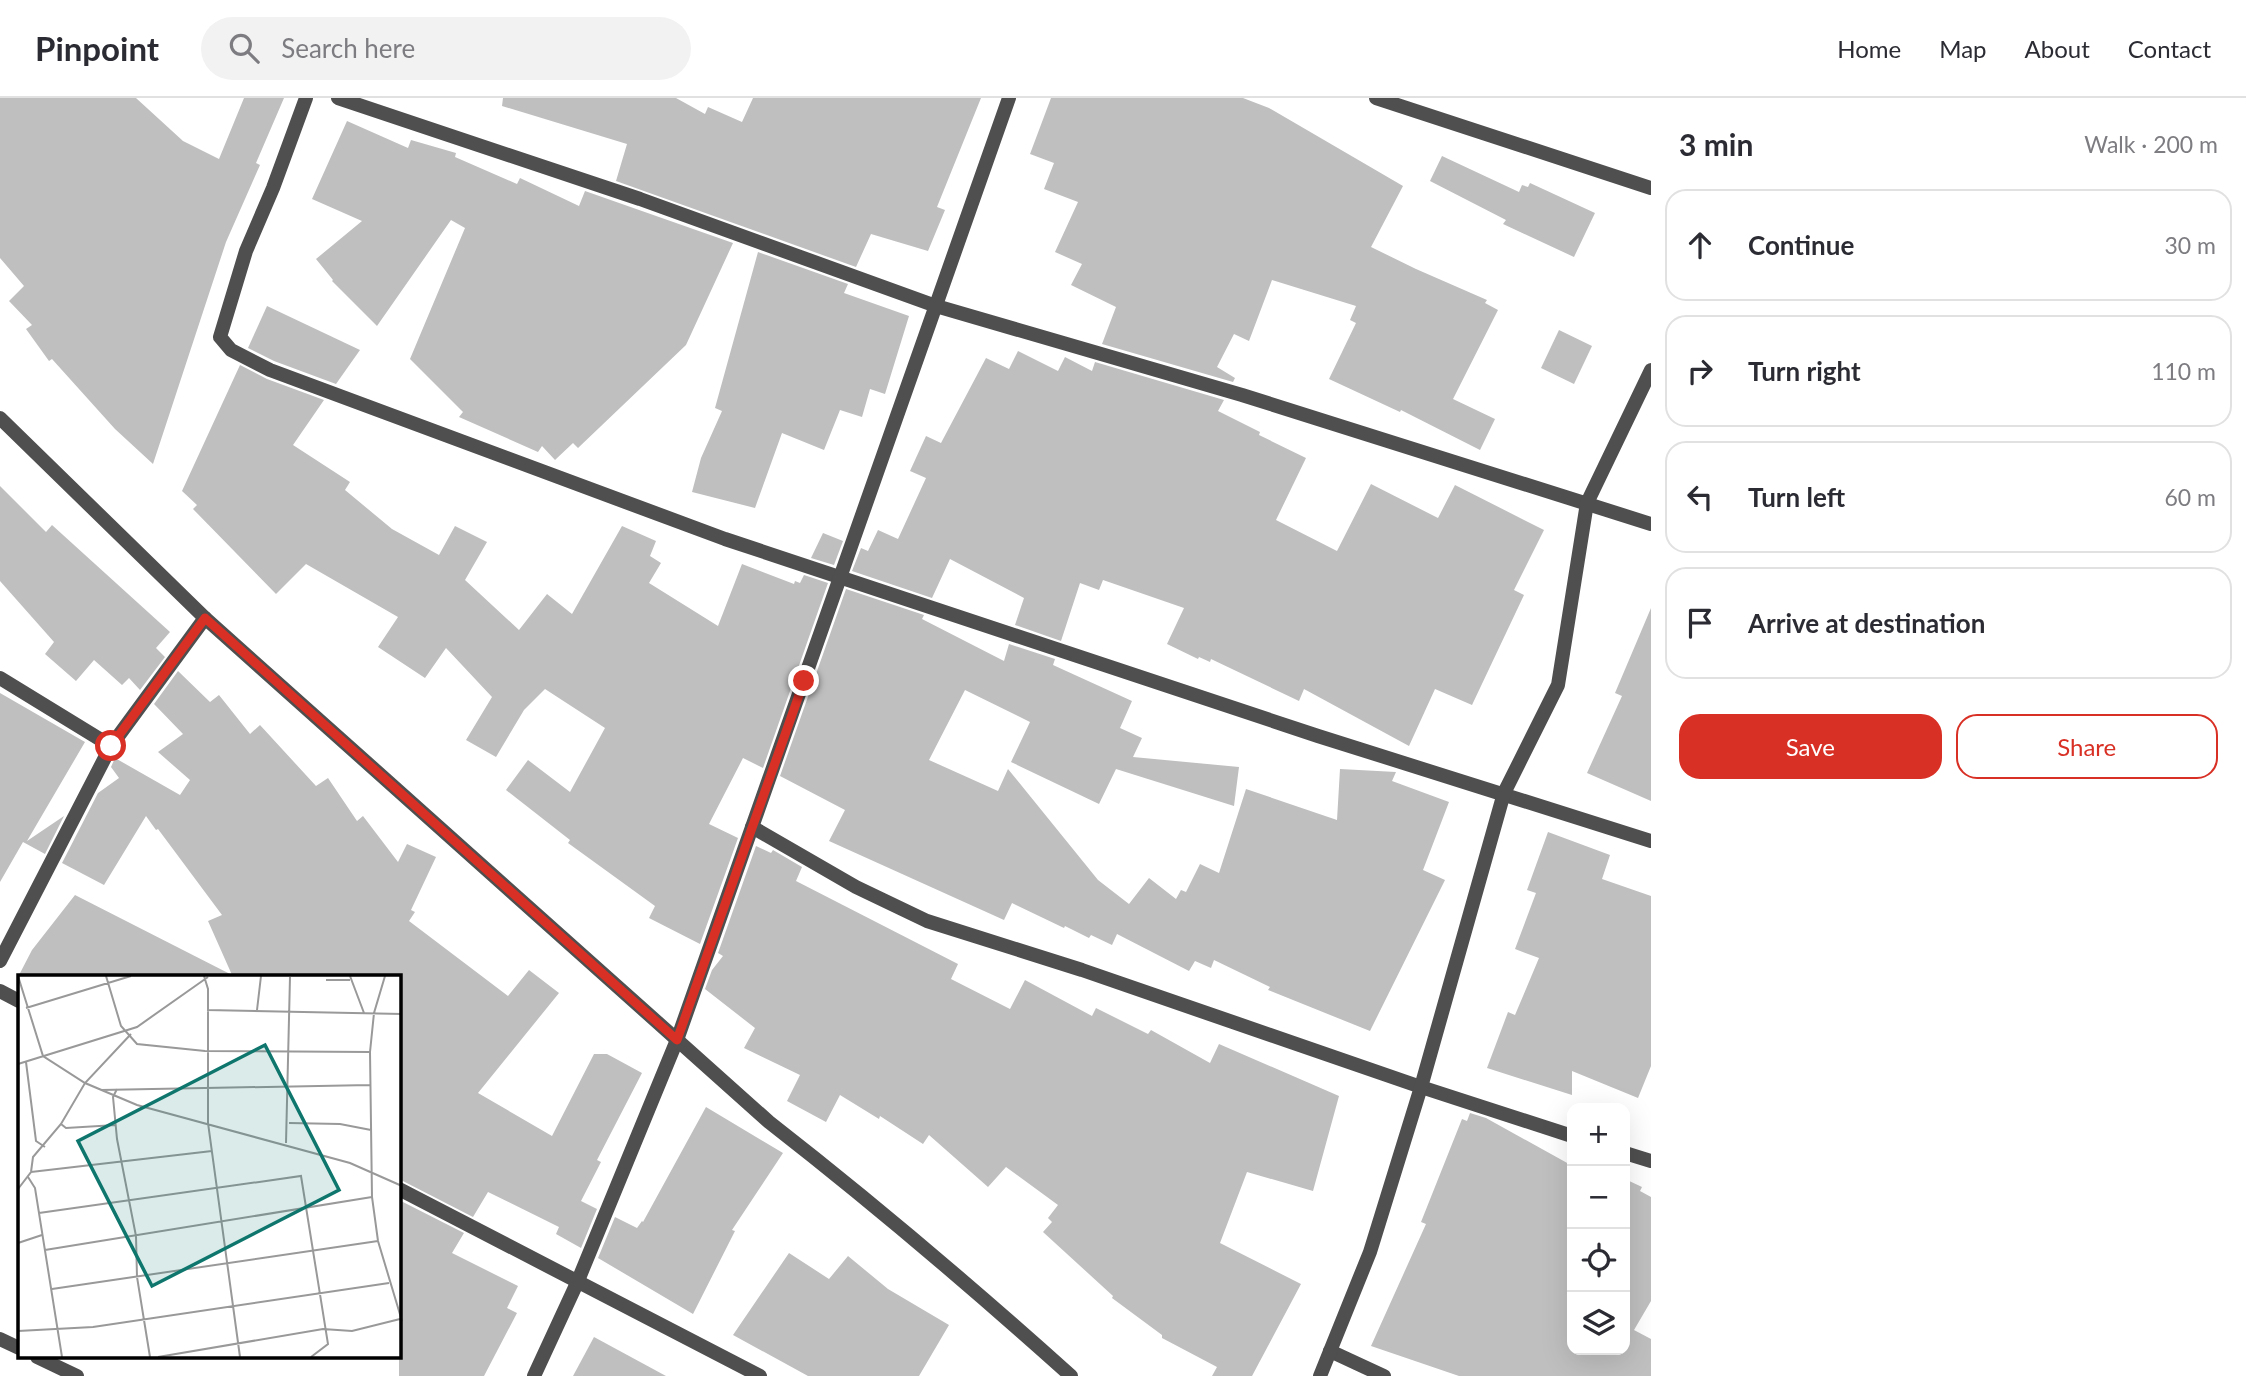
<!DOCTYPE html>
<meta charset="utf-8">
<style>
:root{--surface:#fff;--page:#f2f2f3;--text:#2b2b33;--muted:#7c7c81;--line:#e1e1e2;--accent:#d93025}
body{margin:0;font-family:Lato,sans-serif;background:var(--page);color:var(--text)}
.controls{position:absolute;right:21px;bottom:21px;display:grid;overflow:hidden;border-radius:14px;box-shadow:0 7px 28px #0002}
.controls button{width:63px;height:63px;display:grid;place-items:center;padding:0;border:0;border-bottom:2px solid var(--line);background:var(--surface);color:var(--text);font:35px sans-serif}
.stop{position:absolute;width:21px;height:21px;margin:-16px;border:5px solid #d93025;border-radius:50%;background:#fff}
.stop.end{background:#d93025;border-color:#fff;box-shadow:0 2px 7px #0008}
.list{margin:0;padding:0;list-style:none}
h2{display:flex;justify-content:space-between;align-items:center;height:91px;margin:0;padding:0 28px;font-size:30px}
h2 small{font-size:23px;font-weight:400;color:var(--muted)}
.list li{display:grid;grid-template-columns:46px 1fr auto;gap:21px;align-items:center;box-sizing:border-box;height:112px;margin:0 14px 14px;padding:0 14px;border:2px solid var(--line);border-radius:21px}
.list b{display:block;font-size:26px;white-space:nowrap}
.list em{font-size:23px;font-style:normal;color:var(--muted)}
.actions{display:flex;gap:14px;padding:21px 28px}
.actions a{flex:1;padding:16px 0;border:2px solid var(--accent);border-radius:21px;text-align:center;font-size:24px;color:var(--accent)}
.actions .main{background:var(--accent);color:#fff}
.icon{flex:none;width:38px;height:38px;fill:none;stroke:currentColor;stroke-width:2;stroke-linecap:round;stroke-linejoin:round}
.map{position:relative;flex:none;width:1651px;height:1278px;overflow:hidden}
header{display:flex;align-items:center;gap:42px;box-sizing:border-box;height:98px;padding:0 35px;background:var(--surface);border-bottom:2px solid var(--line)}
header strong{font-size:33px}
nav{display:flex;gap:38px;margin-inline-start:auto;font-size:24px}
.search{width:490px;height:63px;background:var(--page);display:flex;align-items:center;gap:18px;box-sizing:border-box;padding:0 24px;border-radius:38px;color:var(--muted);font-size:26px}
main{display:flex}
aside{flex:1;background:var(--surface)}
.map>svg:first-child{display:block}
</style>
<header>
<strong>Pinpoint</strong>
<div class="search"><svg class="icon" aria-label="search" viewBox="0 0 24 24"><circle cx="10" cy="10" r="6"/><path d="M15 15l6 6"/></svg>Search here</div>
<nav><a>Home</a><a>Map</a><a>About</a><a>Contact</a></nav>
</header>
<main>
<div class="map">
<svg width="1651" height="1278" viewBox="0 0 1651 1278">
<rect width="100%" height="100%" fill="#fff"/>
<g fill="#bfbfbf">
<path d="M0,0H136L183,43L219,61L244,0H284L256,65L260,67L226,144L153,366L115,331L52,261L49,263L26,231L32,227L9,203L24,188L0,160Z"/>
<path d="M503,0H676L705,16L708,9L742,24L753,0H981L937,109L945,112L928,153L871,136L856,169L616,83L627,46L502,8Z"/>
<path d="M1051,0H1243L1269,10L1403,88L1371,149L1416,171L1487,202L1485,205L1498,212L1453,301L1495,321L1480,352L1401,312L1400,314L1329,281L1356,225L1350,222L1356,208L1272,182L1249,243L1234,236L1217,269L1235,280L1233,284L1102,246L1116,209L1071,187L1082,166L1055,154L1078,104L1044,91L1054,65L1030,56Z"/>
<path d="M347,23L408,50L411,42L456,55L455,59L517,86L520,80L579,108L585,93L733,145L686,247L578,350L573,345L555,362L542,348L538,354L459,319L463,314L410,261L465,130L451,122L377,228L332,183L333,182L316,161L362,123L312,101Z"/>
<path d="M1442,58L1519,94L1522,87L1528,89L1530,85L1595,115L1574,159L1503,126L1506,122L1430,83Z"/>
<path d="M758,154L848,186L844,195L909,218L885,296L870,291L862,319L840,312L824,352L782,335L755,410L692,394L701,360L722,313L715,310Z"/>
<path d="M267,208L360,252L336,286L274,263L248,250Z"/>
<path d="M1559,232L1592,248L1574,286L1541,270Z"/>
<path d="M1018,253L1058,273L1065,259L1092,273L1095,264L1224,302L1218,313L1260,334L1259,337L1306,360L1276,422L1337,453L1371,386L1438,420L1455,387L1544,432L1514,492L1524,497L1472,607L1435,591L1409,648L1304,591L1299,603L1211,561L1210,564L1199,559L1198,561L1167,546L1184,510L1103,482L1099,492L1080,485L1061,543L1015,527L1024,500L950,461L932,500L852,473L861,450L868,453L878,432L898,441L926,380L910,373L926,338L941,345L986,260L1009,271Z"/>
<path d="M240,267L267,281L324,302L293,347L350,384L345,392L392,431L439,457L455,428L487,444L465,482L519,532L547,496L572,516L622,428L656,443L650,458L661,465L649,485L718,528L742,466L794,486L795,483L800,485L804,477L828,485L763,670L743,660L709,726L738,740L700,846L649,820L655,808L568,745L570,742L506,692L528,662L570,694L605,630L545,591L524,612L496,659L466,642L492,599L446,550L425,580L378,549L398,519L306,466L276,496L193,411L197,407L182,393Z"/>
<path d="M0,388L46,434L52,427L170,534L156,550L165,559L140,592L129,580L122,587L94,562L76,583L45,556L54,544L0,483Z"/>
<path d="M823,435L843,443L834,467L811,460Z"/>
<path d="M846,491L924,517L922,521L1004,563L1009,546L1055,561L1053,567L1132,603L1120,630L1142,640L1133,659L1239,669L1234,708L1116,671L1099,706L1011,664L1030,624L965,592L929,662L998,693L1008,671L1098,782L1129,806L1149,780L1176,801L1181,792L1186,794L1200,766L1219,775L1246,691L1337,722L1340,671L1396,674L1392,683L1449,704L1423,772L1445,782L1370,933L1268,892L1270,889L1214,862L1211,870L1195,863L1189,873L1117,836L1112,847L1091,837L1089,840L1065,828L1064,830L1012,805L1004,822L829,743L845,712L780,678Z"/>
<path d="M1651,510V703L1587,675L1622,598L1615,595Z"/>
<path d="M178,573L210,604L219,597L250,636L260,627L316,688L328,680L357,723L363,718L398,764L407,746L436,759L411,812L415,814L409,823L508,898L529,872L559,895L478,995L552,1038L594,956H607L642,975L597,1062L601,1064L581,1103L597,1111L581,1150L556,1136L559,1129L488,1094L473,1119L399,1081V879H18L32,852L75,797L232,877L208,823L222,817L158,731L156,732L146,718L104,787L62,765L98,695L119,680L111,669L115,660L180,697L190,682L158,654L183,636L154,606Z"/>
<path d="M0,595L85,644L27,743L64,718L45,756L23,744L0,784Z"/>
<path d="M1548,734L1610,757L1602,781L1651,798V968L1638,1000L1572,973V997L1487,970L1508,914L1515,917L1539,860L1515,851L1536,795L1527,792Z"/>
<path d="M756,748L771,755L773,752L802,769L796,783L958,866L951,881L1010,911L1025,882L1092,918L1096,910L1148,936L1151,932L1210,965L1219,946L1339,998L1313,1093L1247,1074L1220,1145L1301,1186L1252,1278H1212L1217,1269L1162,1240V1237L1112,1200L1113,1198L1043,1134L1052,1124L1048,1120L1058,1107L1006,1069L988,1089L929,1037L923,1046L880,1018L879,1021L840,997L826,1024L787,1003L800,977L744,950L755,930L705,891L712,872L723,858L718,855Z"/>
<path d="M706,1009L783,1055L732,1132L735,1133L693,1216L598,1160L615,1119L637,1130L642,1123L643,1124Z"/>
<path d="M1470,1015L1486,1020L1569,1066L1572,1057V1252H1625V1081L1642,1089L1640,1093L1651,1099V1203L1634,1232L1651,1241V1278H1459L1371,1248L1426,1126L1421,1124L1462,1021L1467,1023Z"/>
<path d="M399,1102L464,1135L452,1155L518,1188L507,1210L517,1215L484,1278H399Z"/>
<path d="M789,1155L829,1181L848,1158L888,1191L949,1227L919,1278H808L733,1237Z"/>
<path d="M594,1239L666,1278H573Z"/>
</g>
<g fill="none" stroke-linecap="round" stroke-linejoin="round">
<g stroke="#4f4f4f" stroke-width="14">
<path d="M306,0L273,90L246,153L220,239L231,252L270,272L725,441L1318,638L1651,743"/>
<path d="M338,0L640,101L936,208L1242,297L1651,426"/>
<path d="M1376,0L1651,90"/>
<path d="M0,580L111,648"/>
<path d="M752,729L856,789L927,823L1082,872L1421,989L1572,1038"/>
<path d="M0,863L111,648L205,520"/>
<path d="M0,893L19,903"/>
<path d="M1625,1055L1651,1063"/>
<path d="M399,1091L760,1278"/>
<path d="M0,1241L19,1250"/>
<path d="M1330,1253L1384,1278"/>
<path d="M37,1259L77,1278"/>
<path d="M534,1278L577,1185L677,942L1009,0"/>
<path d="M1320,1278L1370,1154L1421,989L1504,695L1558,587L1587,405L1651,272"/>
</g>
<path stroke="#4f4f4f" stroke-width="14" d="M0,320L205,520L769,1024C873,1105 973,1190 1071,1278"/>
</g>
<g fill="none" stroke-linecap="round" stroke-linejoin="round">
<path stroke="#d93025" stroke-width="9" d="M111,648L205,520L677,942L804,583"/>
</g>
<g transform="translate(18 877)">
<rect width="383" height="383" fill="#fff"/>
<path fill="none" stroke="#999" stroke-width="2" d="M0,1L25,81L67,108L119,130L332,188L384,211M88,1L103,51L119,69L187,76L352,77M186,1L190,14V148L222,382M332,1L346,38M367,1L356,38L352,77L354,222L360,266L384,346M308,5H332M8,33L113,1M189,35L384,39M239,35L243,1M8,87L18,166L27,172M0,89L119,52L190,2M99,114L95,122L99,164L118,261L119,302L132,382M83,115L352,110M271,148L322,149L353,155M43,149L48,153L98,150M268,168L272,2M13,197L194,176M10,202L17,213L44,382M0,214L13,197L15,182L43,149L67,108L113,59M21,238L283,201L310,369L293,382M0,268L24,260M27,275L354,222M34,314L360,266M0,356L75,352L371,308M140,382L305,354L334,356L382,344"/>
<path fill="#0f766e" fill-opacity="0.15" stroke="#0f766e" stroke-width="3.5" d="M247,70L321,215L134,311L60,166Z"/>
<rect width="383" height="383" fill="none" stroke="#000" stroke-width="3.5"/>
</g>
</svg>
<div class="controls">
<button>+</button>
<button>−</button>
<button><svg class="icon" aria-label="locate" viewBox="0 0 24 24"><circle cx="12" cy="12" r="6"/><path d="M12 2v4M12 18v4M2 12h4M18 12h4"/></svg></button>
<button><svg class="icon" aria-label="layers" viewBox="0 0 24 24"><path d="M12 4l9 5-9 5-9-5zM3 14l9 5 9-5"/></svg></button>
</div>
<div class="stop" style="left:111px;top:648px"></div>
<div class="stop end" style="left:804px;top:583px"></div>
</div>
<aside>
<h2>3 min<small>Walk · 200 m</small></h2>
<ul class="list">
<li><svg class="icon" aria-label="ahead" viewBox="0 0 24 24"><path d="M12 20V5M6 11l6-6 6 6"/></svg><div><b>Continue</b></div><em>30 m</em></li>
<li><svg class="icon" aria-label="right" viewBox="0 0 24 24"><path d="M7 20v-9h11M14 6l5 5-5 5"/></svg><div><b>Turn right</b></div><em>110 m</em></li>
<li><svg class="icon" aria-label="left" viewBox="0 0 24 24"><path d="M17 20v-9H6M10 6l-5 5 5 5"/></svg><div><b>Turn left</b></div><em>60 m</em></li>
<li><svg class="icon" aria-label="arrive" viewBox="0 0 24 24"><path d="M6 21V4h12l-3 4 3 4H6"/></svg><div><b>Arrive at destination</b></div></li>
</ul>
<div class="actions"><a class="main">Save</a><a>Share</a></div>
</aside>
</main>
